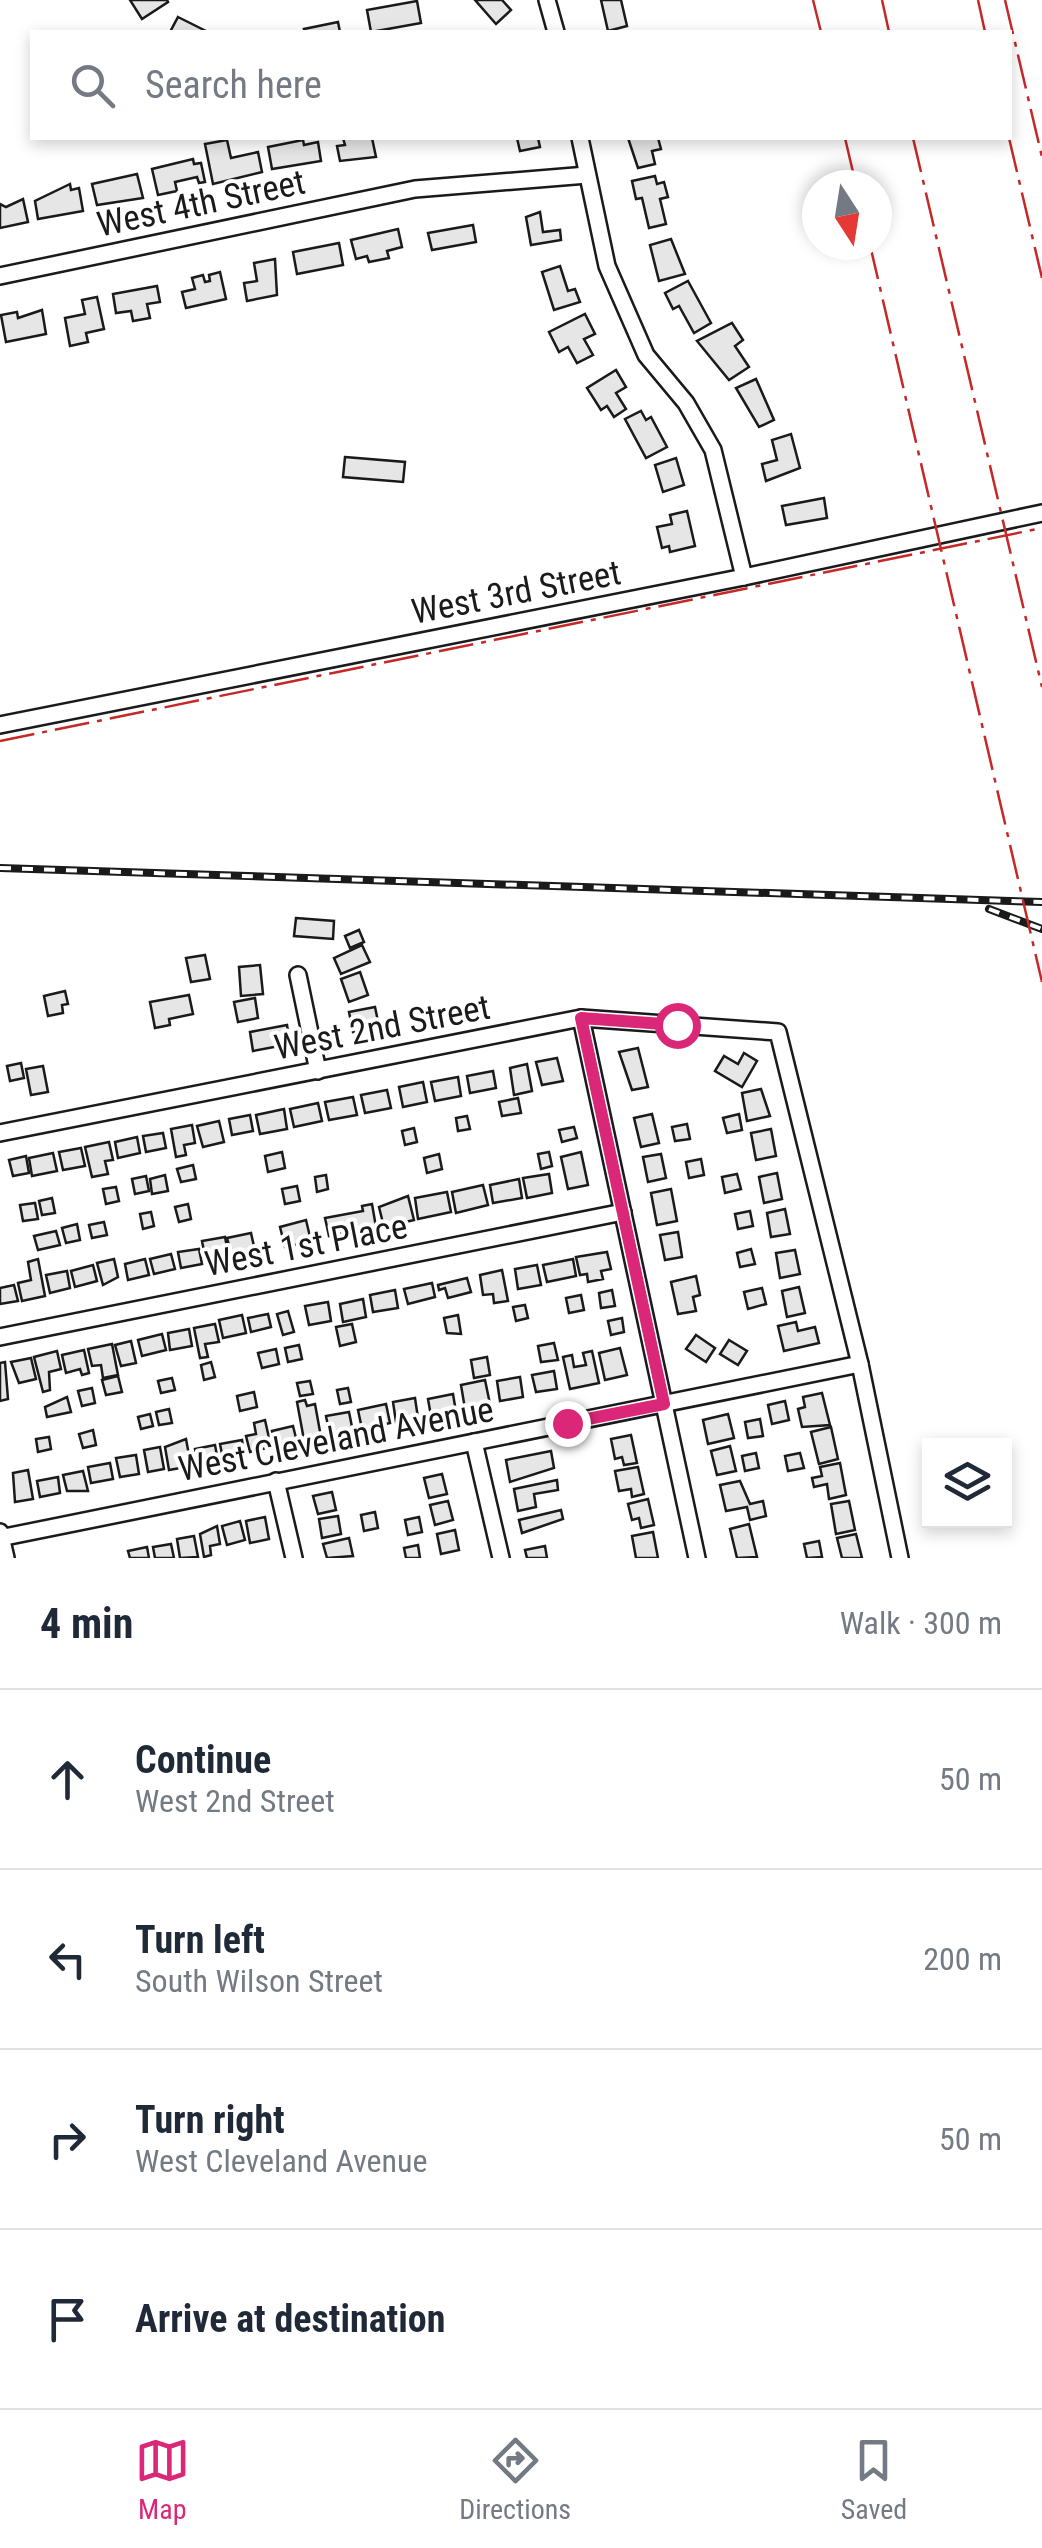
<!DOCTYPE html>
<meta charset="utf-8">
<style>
:root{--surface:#fff;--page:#f6f6f7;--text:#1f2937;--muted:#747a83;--line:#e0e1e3;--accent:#db2777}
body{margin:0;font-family:"Roboto Condensed",sans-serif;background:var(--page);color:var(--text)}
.controls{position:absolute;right:30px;bottom:30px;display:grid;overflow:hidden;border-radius:0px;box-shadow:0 5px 15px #0003}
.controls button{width:90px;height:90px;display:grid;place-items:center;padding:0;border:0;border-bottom:2px solid var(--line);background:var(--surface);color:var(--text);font:50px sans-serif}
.compass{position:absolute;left:802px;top:170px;width:90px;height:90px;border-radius:50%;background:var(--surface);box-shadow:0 5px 15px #0003;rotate:168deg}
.stop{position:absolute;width:30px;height:30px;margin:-22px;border:8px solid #db2777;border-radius:50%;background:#fff}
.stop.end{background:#db2777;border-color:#fff;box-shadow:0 2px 10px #0008}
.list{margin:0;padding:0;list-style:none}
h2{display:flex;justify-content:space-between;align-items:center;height:130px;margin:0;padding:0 40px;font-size:42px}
h2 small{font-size:32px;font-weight:400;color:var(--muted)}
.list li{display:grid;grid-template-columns:65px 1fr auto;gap:30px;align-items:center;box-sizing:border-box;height:180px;padding:0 40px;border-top:2px solid var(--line)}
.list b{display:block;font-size:38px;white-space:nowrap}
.list p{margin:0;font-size:32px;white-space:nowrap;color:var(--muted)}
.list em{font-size:32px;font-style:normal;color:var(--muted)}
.icon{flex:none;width:55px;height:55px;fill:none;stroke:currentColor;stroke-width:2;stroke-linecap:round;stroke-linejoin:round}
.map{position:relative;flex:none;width:1042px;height:1558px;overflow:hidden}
.search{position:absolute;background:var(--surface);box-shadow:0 5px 15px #0003;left:30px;right:30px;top:30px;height:110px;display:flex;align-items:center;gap:25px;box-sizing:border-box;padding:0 35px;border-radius:0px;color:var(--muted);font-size:38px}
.sheet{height:850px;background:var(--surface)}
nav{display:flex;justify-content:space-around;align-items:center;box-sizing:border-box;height:140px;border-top:2px solid var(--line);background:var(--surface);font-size:28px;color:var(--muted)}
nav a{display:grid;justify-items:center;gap:5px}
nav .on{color:var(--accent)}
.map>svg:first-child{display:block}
</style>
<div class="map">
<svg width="1042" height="1558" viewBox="0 0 1042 1558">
<rect width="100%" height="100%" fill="#fff"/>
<g fill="#e6e6e6" stroke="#1a1a1a" stroke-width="2.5">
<path d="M130,0H167L168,2L142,19Z"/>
<path d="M475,0H502L511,10L496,24Z"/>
<path d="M601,0H621L627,26L608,31Z"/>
<path d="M417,1L421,23L371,32L367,10Z"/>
<path d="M178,17L208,32H170Z"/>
<path d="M338,22L340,32H305L304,29Z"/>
<path d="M343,138H372L376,157L340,161L337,146L345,145Z"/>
<path d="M517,138H538L540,147L520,151Z"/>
<path d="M628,138H658L661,149L652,151L655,164L638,168Z"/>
<path d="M227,140L231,158L258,152L262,172L213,184L205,144Z"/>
<path d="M303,140L304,145L318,142L321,161L272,169L268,147Z"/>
<path d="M193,159L194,164L201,163L205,182L199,183L197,177L175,182L177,191L158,195L152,169Z"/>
<path d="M137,174L143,198L97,205L92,184Z"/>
<path d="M655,176L657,184L664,182L668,197L660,199L666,224L649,228L642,198L636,199L632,181Z"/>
<path d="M70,184L71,190L79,188L83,211L38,219L35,201Z"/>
<path d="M23,199L28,222L0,228V204L6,207Z"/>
<path d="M540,212L543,232L560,230L561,240L531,245L526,217Z"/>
<path d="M473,225L476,242L432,250L428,233Z"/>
<path d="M398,229L402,247L387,251L389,258L369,262L367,256L356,259L351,240Z"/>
<path d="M671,239L685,274L659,281L650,245Z"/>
<path d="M339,243L343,265L297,274L293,252Z"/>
<path d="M275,259L277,295L247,301L244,283L257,281L254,263Z"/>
<path d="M560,266L568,291L575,289L580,302L554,310L542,272Z"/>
<path d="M220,272L226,299L186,308L182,292L195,289L192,278L203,275L205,282L210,281L209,275Z"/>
<path d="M688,281L711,323L694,333L679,306L673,309L665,293Z"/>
<path d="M157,286L160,302L147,304L150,318L133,321L131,311L116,313L113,294Z"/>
<path d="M97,297L104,329L86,333L88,342L70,346L65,318L85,314L82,300Z"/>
<path d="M42,310L46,334L6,342L1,315L17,312L18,318Z"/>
<path d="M585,314L595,334L584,339L593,355L577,363L568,347L559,352L549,332Z"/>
<path d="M732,323L743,340L735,346L749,367L729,380L697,341Z"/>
<path d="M616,370L626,387L616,393L626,409L614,417L607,406L601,410L587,388Z"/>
<path d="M756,379L774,420L759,427L736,388Z"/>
<path d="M641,411L646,420L651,417L667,447L646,458L625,419Z"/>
<path d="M791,434L800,468L766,481L762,464L777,460L772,440Z"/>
<path d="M345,457L405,462L403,482L343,477Z"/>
<path d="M676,458L684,485L663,492L655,465Z"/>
<path d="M824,498L827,518L786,525L782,506Z"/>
<path d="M687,511L695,546L670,552L669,546L662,548L657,527L672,524L670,515Z"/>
<path d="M296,918L334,921L333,939L294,936Z"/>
<path d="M359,930L364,942L350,948L345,936Z"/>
<path d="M362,945L370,962L341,974L334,958Z"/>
<path d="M205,955L210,979L191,982L186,958Z"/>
<path d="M260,965L263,994L241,996L239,967Z"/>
<path d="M360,972L368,995L349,1002L341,979Z"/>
<path d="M65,991L68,1004L62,1005L63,1013L48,1016L44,996Z"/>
<path d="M189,995L193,1014L169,1019L170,1025L155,1028L150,1002Z"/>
<path d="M255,998L258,1018L238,1022L234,1002Z"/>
<path d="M375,1007L379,1026L353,1032L349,1012Z"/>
<path d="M287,1025L290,1044L253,1051L250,1032Z"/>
<path d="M638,1048L648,1087L632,1090L619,1052Z"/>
<path d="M744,1053L757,1061L742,1087L715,1071L724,1056L738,1064Z"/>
<path d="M557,1058L563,1081L542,1085L536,1062Z"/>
<path d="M21,1063L24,1078L10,1081L7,1066Z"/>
<path d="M527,1064L532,1091L514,1095L510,1068Z"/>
<path d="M43,1066L48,1092L31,1095L26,1069Z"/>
<path d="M493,1071L496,1088L470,1093L467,1076Z"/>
<path d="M458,1077L461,1096L435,1101L431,1082Z"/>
<path d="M423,1082L427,1102L403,1107L399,1087Z"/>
<path d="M761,1089L770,1116L747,1121L742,1093Z"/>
<path d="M387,1090L391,1108L365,1113L361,1095Z"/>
<path d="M353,1097L357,1115L329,1120L325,1102Z"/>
<path d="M518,1098L521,1113L502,1116L499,1102Z"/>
<path d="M318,1103L322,1121L294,1127L290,1109Z"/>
<path d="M284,1109L287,1129L260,1134L256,1115Z"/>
<path d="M652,1114L659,1143L641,1147L634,1118Z"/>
<path d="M739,1114L742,1130L727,1133L723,1118Z"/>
<path d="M250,1115L253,1131L232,1135L229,1119Z"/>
<path d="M467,1116L470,1129L458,1131L456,1118Z"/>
<path d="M219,1121L224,1142L203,1147L197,1126Z"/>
<path d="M687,1124L690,1139L675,1141L672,1127Z"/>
<path d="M192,1125L195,1143L184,1145L186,1155L176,1157L171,1129Z"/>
<path d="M574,1127L577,1138L562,1142L559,1130Z"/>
<path d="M414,1128L417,1142L405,1145L402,1131Z"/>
<path d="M771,1129L776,1156L756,1160L751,1133Z"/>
<path d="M163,1133L166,1148L146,1152L143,1136Z"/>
<path d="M137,1137L140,1153L118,1158L115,1142Z"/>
<path d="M109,1142L113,1160L105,1161L108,1174L92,1177L85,1147Z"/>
<path d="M81,1148L85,1166L63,1170L59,1152Z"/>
<path d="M282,1152L285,1168L268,1172L265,1156Z"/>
<path d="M549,1152L552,1166L541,1169L538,1154Z"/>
<path d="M581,1152L588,1185L568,1189L561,1157Z"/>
<path d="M53,1153L57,1171L32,1176L29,1158Z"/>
<path d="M439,1154L442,1169L427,1173L424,1158Z"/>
<path d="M661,1154L666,1178L648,1182L643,1157Z"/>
<path d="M26,1156L29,1173L13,1176L9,1160Z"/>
<path d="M701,1159L704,1175L689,1178L686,1162Z"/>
<path d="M193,1165L196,1179L181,1182L177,1169Z"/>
<path d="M777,1173L782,1199L764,1203L759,1177Z"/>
<path d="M549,1174L552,1193L527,1198L523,1178Z"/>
<path d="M737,1174L741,1189L725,1193L722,1177Z"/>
<path d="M165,1175L168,1191L152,1194L150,1179Z"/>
<path d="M326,1175L328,1189L317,1192L315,1177Z"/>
<path d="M146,1176L149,1191L135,1194L132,1179Z"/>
<path d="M519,1179L522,1198L493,1203L490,1185Z"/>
<path d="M483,1185L488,1205L456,1213L452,1192Z"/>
<path d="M297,1186L300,1201L285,1204L282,1189Z"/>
<path d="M116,1187L119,1201L106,1204L103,1189Z"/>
<path d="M671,1189L677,1221L657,1225L651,1193Z"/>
<path d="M447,1192L451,1212L418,1219L415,1198Z"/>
<path d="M408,1196L414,1220L384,1227L379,1207Z"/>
<path d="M52,1198L55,1213L42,1215L39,1201Z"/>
<path d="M35,1203L38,1219L23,1221L20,1205Z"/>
<path d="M188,1204L191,1219L179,1222L175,1207Z"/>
<path d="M372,1204L376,1227L329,1236L325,1218L363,1211L362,1206Z"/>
<path d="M785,1209L790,1234L771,1237L767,1213Z"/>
<path d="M750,1211L753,1226L738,1229L735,1214Z"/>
<path d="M151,1212L154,1226L143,1229L140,1214Z"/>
<path d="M306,1220L311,1241L285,1247L280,1227Z"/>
<path d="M104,1222L107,1235L92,1238L89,1225Z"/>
<path d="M77,1224L80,1240L66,1243L62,1228Z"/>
<path d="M56,1231L60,1245L38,1250L34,1236Z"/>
<path d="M678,1232L682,1257L665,1260L660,1235Z"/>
<path d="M251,1233L255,1251L232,1256L227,1238Z"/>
<path d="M225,1237L229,1257L206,1261L202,1241Z"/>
<path d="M199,1249L202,1264L181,1268L178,1252Z"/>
<path d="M751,1249L755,1264L740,1267L737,1253Z"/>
<path d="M795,1250L800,1274L780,1278L776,1253Z"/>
<path d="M607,1252L611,1269L601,1271L603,1279L588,1282L587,1274L580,1275L576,1257Z"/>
<path d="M171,1254L175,1269L154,1274L150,1259Z"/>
<path d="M38,1259L45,1296L22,1301L18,1283L31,1280L28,1262Z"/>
<path d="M114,1259L118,1277L103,1285L97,1263Z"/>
<path d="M145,1259L149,1275L128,1280L125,1264Z"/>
<path d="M573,1259L576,1276L547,1282L543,1265Z"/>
<path d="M93,1265L97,1281L75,1287L71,1271Z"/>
<path d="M537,1265L541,1285L518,1289L515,1269Z"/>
<path d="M502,1270L508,1301L494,1303L493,1294L483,1295L480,1275Z"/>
<path d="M67,1271L70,1288L50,1293L46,1275Z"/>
<path d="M696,1276L700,1295L693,1297L696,1311L678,1314L671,1282Z"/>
<path d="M467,1278L471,1292L448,1298L445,1288L439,1290L438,1285Z"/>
<path d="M432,1283L435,1297L408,1304L404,1289Z"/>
<path d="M14,1285L18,1301L0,1304V1288Z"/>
<path d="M799,1287L805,1313L787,1317L782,1291Z"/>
<path d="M762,1288L766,1304L748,1309L744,1292Z"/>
<path d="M395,1290L398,1308L373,1312L370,1295Z"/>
<path d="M612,1290L615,1306L601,1308L599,1293Z"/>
<path d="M581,1295L584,1310L569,1313L566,1298Z"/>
<path d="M363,1299L366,1317L343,1322L340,1304Z"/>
<path d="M328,1302L331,1321L309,1325L305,1306Z"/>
<path d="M525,1305L528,1318L516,1321L513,1307Z"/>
<path d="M288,1311L294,1332L283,1335L277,1314Z"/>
<path d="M268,1314L271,1327L251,1332L248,1318Z"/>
<path d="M242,1315L246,1333L223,1338L219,1320Z"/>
<path d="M458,1315L461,1334L447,1333L444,1318Z"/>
<path d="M622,1318L624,1332L611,1335L608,1321Z"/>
<path d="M796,1322L798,1331L815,1327L819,1343L784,1351L778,1326Z"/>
<path d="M215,1324L219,1342L205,1344L208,1357L200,1358L194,1328Z"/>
<path d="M352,1324L356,1342L340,1346L336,1327Z"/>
<path d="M189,1329L192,1346L170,1350L168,1333Z"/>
<path d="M162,1334L166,1350L142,1356L138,1340Z"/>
<path d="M696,1335L715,1348L706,1362L686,1349Z"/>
<path d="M729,1340L747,1351L738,1365L720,1354Z"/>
<path d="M131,1341L136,1363L121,1366L115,1345Z"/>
<path d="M554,1343L558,1360L541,1362L538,1346Z"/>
<path d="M112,1344L118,1375L103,1378L101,1365L92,1366L88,1349Z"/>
<path d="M299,1345L302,1359L288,1362L285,1348Z"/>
<path d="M620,1348L627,1375L605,1380L599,1353Z"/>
<path d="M276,1349L279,1364L262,1368L258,1353Z"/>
<path d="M84,1350L89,1373L82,1375L80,1369L66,1373L62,1355Z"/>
<path d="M57,1351L61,1369L49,1372L50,1390L43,1392L34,1357Z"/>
<path d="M592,1351L599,1383L570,1389L563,1357L572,1355L574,1367L586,1365L583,1353Z"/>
<path d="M487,1357L490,1375L474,1378L471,1360Z"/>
<path d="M31,1358L36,1379L19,1383L11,1362Z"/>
<path d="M5,1362L8,1399L0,1401V1363Z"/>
<path d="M211,1362L215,1377L204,1380L201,1365Z"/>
<path d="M554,1371L557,1389L536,1392L532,1375Z"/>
<path d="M118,1376L122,1392L106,1395L102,1380Z"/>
<path d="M520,1377L523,1397L500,1401L497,1381Z"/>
<path d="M172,1378L175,1390L161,1393L158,1381Z"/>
<path d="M485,1380L490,1404L465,1409L461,1385Z"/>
<path d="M310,1381L313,1394L300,1396L297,1383Z"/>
<path d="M92,1388L95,1403L82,1406L78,1391Z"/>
<path d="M348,1388L351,1402L340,1404L337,1390Z"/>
<path d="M254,1392L257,1407L240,1411L237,1396Z"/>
<path d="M822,1393L830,1425L802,1427L798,1409L805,1407L803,1397Z"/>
<path d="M453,1394L456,1412L431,1416L428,1399Z"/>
<path d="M67,1397L71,1412L47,1417L45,1407Z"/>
<path d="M415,1398L418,1418L396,1422L393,1402Z"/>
<path d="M305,1400L307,1406L315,1404L321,1437L304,1440L297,1402Z"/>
<path d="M785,1401L789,1420L772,1424L768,1405Z"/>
<path d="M386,1404L390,1423L362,1429L358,1410Z"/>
<path d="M169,1409L172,1423L159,1425L156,1412Z"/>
<path d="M349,1412L353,1432L330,1436L326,1416Z"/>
<path d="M150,1414L153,1426L141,1429L138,1417Z"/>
<path d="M728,1414L734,1438L708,1444L703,1420Z"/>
<path d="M760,1419L763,1436L748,1438L745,1422Z"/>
<path d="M265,1420L271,1447L250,1452L246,1436L256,1434L254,1423Z"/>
<path d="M293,1426L297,1442L276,1447L272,1431Z"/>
<path d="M831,1427L838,1459L819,1464L811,1432Z"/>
<path d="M93,1430L96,1445L83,1448L79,1434Z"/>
<path d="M631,1435L637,1463L624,1465L622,1457L615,1459L611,1439Z"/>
<path d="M49,1437L51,1449L38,1452L36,1439Z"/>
<path d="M186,1439L191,1466L169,1470L165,1447Z"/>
<path d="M242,1440L244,1455L223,1459L220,1444Z"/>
<path d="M215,1445L218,1461L198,1465L195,1449Z"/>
<path d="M730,1446L736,1471L717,1475L711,1451Z"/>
<path d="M160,1447L164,1469L148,1472L144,1450Z"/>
<path d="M551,1451L554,1468L510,1482L506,1460Z"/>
<path d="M756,1453L759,1468L745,1471L742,1456Z"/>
<path d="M800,1453L804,1468L788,1471L785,1456Z"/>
<path d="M136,1455L139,1474L120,1477L116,1458Z"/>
<path d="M110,1463L113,1479L91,1483L88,1467Z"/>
<path d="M840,1463L846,1495L829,1499L827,1484L814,1487L812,1478L822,1476L820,1467Z"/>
<path d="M638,1467L644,1494L632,1497L631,1489L619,1491L615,1471Z"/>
<path d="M28,1470L33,1499L15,1502L13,1473Z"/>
<path d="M83,1471L88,1491H67L63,1475Z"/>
<path d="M442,1474L447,1494L429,1498L424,1478Z"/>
<path d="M58,1477L60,1493L40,1497L37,1481Z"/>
<path d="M557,1480L558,1490L534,1494L536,1507L518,1511L514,1489Z"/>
<path d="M740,1481L750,1504L763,1501L766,1516L750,1520L747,1507L726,1511L720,1485Z"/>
<path d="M332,1492L336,1510L318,1514L313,1496Z"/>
<path d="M648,1499L654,1525L641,1528L639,1518L632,1520L628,1504Z"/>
<path d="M448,1501L453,1520L435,1525L430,1505Z"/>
<path d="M849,1501L855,1530L836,1534L831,1504Z"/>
<path d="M561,1510L563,1519L522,1533L519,1520Z"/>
<path d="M375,1512L378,1528L364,1531L361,1515Z"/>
<path d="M338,1516L341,1534L322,1538L319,1519Z"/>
<path d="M265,1517L269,1539L250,1543L246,1521Z"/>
<path d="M419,1517L422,1532L408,1535L405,1520Z"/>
<path d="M240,1521L245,1540L227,1545L222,1526Z"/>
<path d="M749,1524L757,1557L737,1558L730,1529Z"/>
<path d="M217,1526L220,1544L210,1546L211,1555L204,1557L200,1534Z"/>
<path d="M455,1530L459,1550L441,1554L437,1534Z"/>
<path d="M653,1532L658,1558H636L632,1536Z"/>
<path d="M856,1534L862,1558H842L837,1538Z"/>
<path d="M194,1536L198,1557L180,1558L177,1539Z"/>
<path d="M349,1538L353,1556L327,1558L323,1544Z"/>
<path d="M819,1541L822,1557L807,1558L804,1544Z"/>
<path d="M171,1544L174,1558H155L153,1547Z"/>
<path d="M418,1545L420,1558H406L404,1548Z"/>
<path d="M545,1546L547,1558H527L525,1550Z"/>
<path d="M147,1547L149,1558H130L128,1551Z"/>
</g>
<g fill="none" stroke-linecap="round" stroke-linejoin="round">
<defs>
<g id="minor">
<path d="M547,0L556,32"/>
<path d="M580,138L607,266L646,355L686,403L713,450L744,577"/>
<path d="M0,276L415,189L587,175"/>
<path d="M0,725L744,577L1042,513"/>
<path d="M298,975L318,1071"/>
<path d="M581,1018L697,1558"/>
<path d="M0,1133L581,1018L778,1032L860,1364L900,1558"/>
<path d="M0,1337L623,1212"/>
<path d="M474,1442L501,1558"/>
<path d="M276,1481L294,1558"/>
<path d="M0,1532L6,1558"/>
<path d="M0,1538L860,1364"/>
</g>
</defs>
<use href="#minor" stroke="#1a1a1a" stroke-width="20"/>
<use href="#minor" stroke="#fff" stroke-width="15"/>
<defs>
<g id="rail">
<path d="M0,868L1042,902"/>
<path d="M989,909L1042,929"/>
</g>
</defs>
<use href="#rail" stroke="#1a1a1a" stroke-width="8"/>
<use href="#rail" stroke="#fff" stroke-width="4" stroke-dasharray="11" stroke-linecap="butt"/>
<g stroke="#c62828" stroke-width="2.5" stroke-dasharray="35 8 5 8" stroke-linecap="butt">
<path d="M813,0L821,32"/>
<path d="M882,0L889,32"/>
<path d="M978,0L985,32"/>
<path d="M1005,0L1042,157"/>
<path d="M845,138L856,185"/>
<path d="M913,138L1042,687"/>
<path d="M1009,138L1042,278"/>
<path d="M870,245L1042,982"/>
<path d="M0,741L1042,528"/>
</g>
</g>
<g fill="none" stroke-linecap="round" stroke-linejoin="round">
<path stroke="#db2777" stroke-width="12" d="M567,1423L664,1404L581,1018L677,1025"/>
</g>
<g text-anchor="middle" stroke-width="8" stroke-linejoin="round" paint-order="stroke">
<g font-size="35" fill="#1a1a1a" stroke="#fff">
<text transform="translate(201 203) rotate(-12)" y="12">West 4th Street</text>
<text transform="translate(516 592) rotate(-11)" y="12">West 3rd Street</text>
<text transform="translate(382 1027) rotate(-11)" y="12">West 2nd Street</text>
<text transform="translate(306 1245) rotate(-11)" y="12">West 1st Place</text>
<text transform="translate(336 1439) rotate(-11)" y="12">West Cleveland Avenue</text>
</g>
</g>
</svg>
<div class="controls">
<button><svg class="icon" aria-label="layers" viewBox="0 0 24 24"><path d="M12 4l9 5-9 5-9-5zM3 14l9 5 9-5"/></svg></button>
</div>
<svg class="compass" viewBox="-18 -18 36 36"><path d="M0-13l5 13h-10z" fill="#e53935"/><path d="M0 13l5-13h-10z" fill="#747a83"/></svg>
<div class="stop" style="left:677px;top:1025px"></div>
<div class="stop end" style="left:567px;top:1423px"></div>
<div class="search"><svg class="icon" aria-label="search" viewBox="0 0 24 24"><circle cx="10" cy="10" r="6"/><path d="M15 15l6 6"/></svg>Search here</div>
</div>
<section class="sheet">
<h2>4 min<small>Walk · 300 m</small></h2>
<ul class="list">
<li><svg class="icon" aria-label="ahead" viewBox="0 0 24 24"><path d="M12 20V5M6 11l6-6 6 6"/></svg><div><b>Continue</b><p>West 2nd Street</p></div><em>50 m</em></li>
<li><svg class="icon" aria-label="left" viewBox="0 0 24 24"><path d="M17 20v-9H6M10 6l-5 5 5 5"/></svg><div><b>Turn left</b><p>South Wilson Street</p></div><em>200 m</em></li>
<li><svg class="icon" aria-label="right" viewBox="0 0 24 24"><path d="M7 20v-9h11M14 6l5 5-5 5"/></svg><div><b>Turn right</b><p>West Cleveland Avenue</p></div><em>50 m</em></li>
<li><svg class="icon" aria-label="arrive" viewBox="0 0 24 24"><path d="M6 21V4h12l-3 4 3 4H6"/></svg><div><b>Arrive at destination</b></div></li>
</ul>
</section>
<nav>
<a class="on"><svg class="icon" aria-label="map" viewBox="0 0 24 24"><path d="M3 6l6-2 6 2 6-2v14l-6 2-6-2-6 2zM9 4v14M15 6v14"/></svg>Map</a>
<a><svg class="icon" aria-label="directions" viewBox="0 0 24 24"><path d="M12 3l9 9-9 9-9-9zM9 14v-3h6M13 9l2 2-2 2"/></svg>Directions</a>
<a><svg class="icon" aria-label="saved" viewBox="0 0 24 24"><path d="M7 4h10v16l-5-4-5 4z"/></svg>Saved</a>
</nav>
